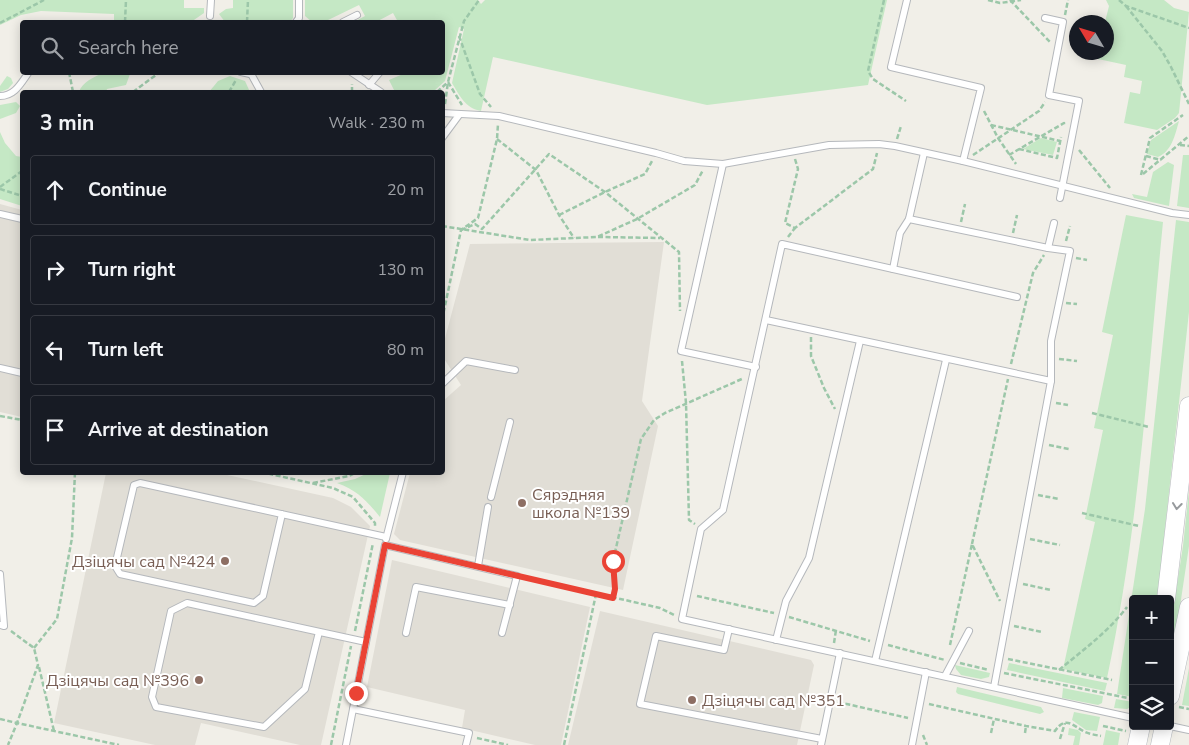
<!DOCTYPE html>
<meta charset="utf-8">
<style>
:root{--surface:#171b24;--page:#242831;--text:#f1f3f6;--muted:#9ea1a6;--line:#363941}
body{margin:0;font-family:"Nunito Sans",sans-serif;background:var(--page);color:var(--text)}
.controls{position:absolute;right:15px;bottom:15px;display:grid;overflow:hidden;border-radius:5px;box-shadow:0 2px 12px #0003}
.controls button{width:45px;height:45px;display:grid;place-items:center;padding:0;border:0;border-bottom:1px solid var(--line);background:var(--surface);color:var(--text);font:25px sans-serif}
.compass{position:absolute;left:1069px;top:15px;width:45px;height:45px;border-radius:50%;background:var(--surface);box-shadow:0 2px 12px #0003;rotate:308deg}
.stop{position:absolute;width:15px;height:15px;margin:-11px;border:4px solid #ea4335;border-radius:50%;background:#fff}
.stop.end{background:#ea4335;border-color:#fff;box-shadow:0 1px 5px #0008}
.list{margin:0;padding:0;list-style:none}
h2{display:flex;justify-content:space-between;align-items:center;height:65px;margin:0;padding:0 20px;font-size:21px}
h2 small{font-size:16px;font-weight:400;color:var(--muted)}
.list li{display:grid;grid-template-columns:32px 1fr auto;gap:15px;align-items:center;box-sizing:border-box;height:70px;margin:0 10px 10px;padding:0 10px;border:1px solid var(--line);border-radius:5px}
.list b{display:block;font-size:19px;white-space:nowrap}
.list em{font-size:16px;font-style:normal;color:var(--muted)}
.icon{flex:none;width:28px;height:28px;fill:none;stroke:currentColor;stroke-width:2;stroke-linecap:round;stroke-linejoin:round}
.map{position:relative;flex:none;width:1189px;height:745px;overflow:hidden}
.search{position:absolute;background:var(--surface);box-shadow:0 2px 12px #0003;left:20px;top:20px;width:425px;height:55px;display:flex;align-items:center;gap:12px;box-sizing:border-box;padding:0 18px;border-radius:5px;color:var(--muted);font-size:19px}
.panel{position:absolute;background:var(--surface);box-shadow:0 2px 12px #0003;left:20px;top:90px;width:425px;height:385px;border-radius:5px}
.map>svg:first-child{display:block}
</style>
<div class="map">
<svg width="1189" height="745" viewBox="0 0 1189 745">
<rect width="100%" height="100%" fill="#f1efe8"/>
<g fill="#e1ded6">
<path d="M0,204L22,210V417L0,412Z"/>
<path d="M664,242L642,401L658,426L623,590L400,540L394,534L410,473L442,472L443,401L461,385L443,357V346L470,244Z"/>
<path d="M106,473H218L333,498L351,507L370,526L321,745H300L201,723L195,745H155L54,723Z"/>
<path d="M392,560L590,607L561,745H535L462,728L465,710L367,687Z"/>
<path d="M600,611L811,660L814,665L797,745H568Z"/>
</g>
<g fill="#c5e8c5">
<path d="M0,0H184V8H204V13L191,22H114V14L41,11L21,15L0,25Z"/>
<path d="M233,0H293V18L290,22H225L219,14L226,9L233,8Z"/>
<path d="M305,0H478L481,4L485,0H887L868,85L707,105L493,57L481,111C465,108 460,96 452,83L464,29L459,27L445,81L433,92H398L394,90L389,80L403,74V73L442,72V22H413L411,21L398,22L393,13L376,22H354L365,16L359,5L324,22H312L305,16Z"/>
<path d="M1106,0H1164L1174,8L1189,12L1179,113L1175,118L1157,130L1124,123L1130,92L1140,94L1142,81L1124,77L1126,65L1098,59L1099,53L1106,52V22H1105L1109,6Z"/>
<path d="M103,73H129L130,74L126,85L107,89L106,92H79C82,82 94,77 103,73Z"/>
<path d="M7,76L11,78L13,83L8,89L0,92V86Z"/>
<path d="M230,76L245,81L250,92H209L218,81Z"/>
<path d="M16,102L20,106L16,113L0,119V105Z"/>
<path d="M1179,121C1175,135 1172,151 1158,157L1147,154L1151,140Z"/>
<path d="M0,132L5,143L16,156L22,157V206L0,199Z"/>
<path d="M1041,138L1057,142L1053,155L1023,149Z"/>
<path d="M1183,155H1189V208L1177,206Z"/>
<path d="M1168,162L1174,165L1169,206L1134,198L1132,194L1147,197L1153,172Z"/>
<path d="M1126,215L1163,222C1148,374 1139,528 1107,678L1063,669L1095,522L1085,519L1103,430L1094,428L1113,335L1102,332Z"/>
<path d="M1176,220L1189,222V312L1158,592L1157,599H1133V697L1117,694L1145,509Z"/>
<path d="M368,473H390L380,517C366,500 358,491 337,483L355,479Z"/>
<path d="M1189,490V546L1179,613L1170,654V630L1183,546Z"/>
<path d="M1009,663L1107,683L1105,691L1007,670Z"/>
<path d="M955,665L990,673L989,677L981,679L961,675L956,669Z"/>
<path d="M1189,668V706L1182,705Z"/>
<path d="M957,687L1041,707L1044,712L1040,714L958,694L956,692Z"/>
<path d="M1063,688L1103,696L1102,703L1098,705L1062,698Z"/>
<path d="M1116,699L1133,702V706L1127,709L1114,708Z"/>
<path d="M1074,712L1100,717L1097,731L1086,730L1072,720Z"/>
<path d="M1069,728L1078,730L1081,733L1079,745H1073L1075,736L1068,735Z"/>
<path d="M1106,730L1120,733L1118,745H1103Z"/>
</g>
<g fill="none" stroke-linecap="round" stroke-linejoin="round">
<defs>
<g id="service">
<path d="M907,0L891,67L981,88L963,161"/>
<path d="M210,16L211,0"/>
<path d="M1045,18L1063,22L1049,95L1079,101L1060,198"/>
<path d="M296,22L299,18V0"/>
<path d="M343,22L357,15"/>
<path d="M241,72L250,74"/>
<path d="M250,72L261,92"/>
<path d="M351,72L381,92"/>
<path d="M369,85L380,72"/>
<path d="M0,96C15,96 21,83 29,72"/>
<path d="M442,113L499,116L656,153L684,161L723,164L829,145L879,144L895,146L963,161L1172,213L1189,215"/>
<path d="M442,138L459,115"/>
<path d="M723,164L681,351L756,367"/>
<path d="M0,214L22,219"/>
<path d="M909,219L1048,248L1070,251L1051,341V381L994,687"/>
<path d="M1048,248L1054,223"/>
<path d="M893,269L900,233L909,219L924,153"/>
<path d="M1017,297L782,244L723,510L701,529L682,619L1133,718"/>
<path d="M766,320L1051,381"/>
<path d="M0,368L22,373"/>
<path d="M442,384L466,361L515,370"/>
<path d="M491,497L510,422"/>
<path d="M282,514L263,596L254,603L120,574L115,566L134,485L140,483L386,537"/>
<path d="M386,539L403,472"/>
<path d="M478,566L488,507"/>
<path d="M0,574L4,626L0,625"/>
<path d="M729,629L724,650L656,636L640,704L822,739"/>
<path d="M319,632L305,689L264,727L156,707L152,697L171,611L187,603L366,642"/>
<path d="M406,633L416,587L510,605"/>
<path d="M776,640L786,601L809,558L860,341"/>
<path d="M875,661L946,360"/>
<path d="M945,676L969,631"/>
<path d="M353,709L469,733L466,745"/>
<path d="M1170,726L1189,730"/>
<path d="M346,745L385,545L517,576L502,633"/>
<path d="M821,745L840,653"/>
<path d="M912,745L926,672"/>
</g>
<g id="secondary">
<path d="M1166,599L1189,406"/>
<path d="M1170,696L1189,607"/>
<path d="M1137,745L1141,726"/>
<path d="M1160,745L1164,726"/>
</g>
</defs>
<use href="#service" stroke="#b5b8bc" stroke-width="8"/>
<use href="#secondary" stroke="#b6babf" stroke-width="19"/>
<g stroke="#9cc7a9" stroke-width="2.5" stroke-dasharray="5 2.5" stroke-linecap="butt">
<path d="M884,0L868,71L873,79L906,101"/>
<path d="M988,0L1000,3L1021,0"/>
<path d="M1010,0L1050,42"/>
<path d="M1119,0L1126,6L1189,28"/>
<path d="M1126,6L1162,51L1171,67L1189,104"/>
<path d="M1065,15L1068,0"/>
<path d="M125,22L126,0"/>
<path d="M247,22L248,0"/>
<path d="M0,23L44,0"/>
<path d="M459,36L480,94L491,107"/>
<path d="M69,72L73,92"/>
<path d="M133,92L160,72"/>
<path d="M229,92L236,80"/>
<path d="M352,92V84"/>
<path d="M437,92L448,82L462,105"/>
<path d="M445,104L448,82L464,21L479,0"/>
<path d="M984,111L998,138L1016,164"/>
<path d="M991,125L1060,141"/>
<path d="M497,139L536,170L559,215L574,238"/>
<path d="M897,139L901,126"/>
<path d="M1180,145L1189,146"/>
<path d="M1019,149L1057,158L1061,137"/>
<path d="M1079,150L1110,188"/>
<path d="M973,155L1039,111L1045,102"/>
<path d="M1009,155L1064,123V125"/>
<path d="M1146,156L1161,160"/>
<path d="M795,159L798,169L785,223L795,228L873,169L877,153"/>
<path d="M1143,174L1189,136"/>
<path d="M1141,175L1150,138L1183,115"/>
<path d="M0,187L22,171"/>
<path d="M0,189L22,196"/>
<path d="M559,215L605,192L645,174L652,161"/>
<path d="M961,222L965,204"/>
<path d="M442,226L530,240L597,237L637,219L695,185L703,170"/>
<path d="M461,230L475,224L482,229L549,154L605,192L679,252L680,311"/>
<path d="M1013,233L1017,215"/>
<path d="M598,237L660,238"/>
<path d="M788,237L795,228"/>
<path d="M1066,241L1070,226"/>
<path d="M1076,258L1087,260"/>
<path d="M1066,303L1077,304"/>
<path d="M442,320L461,230L478,218L497,139L498,124"/>
<path d="M811,337V356L824,388L835,409"/>
<path d="M1059,359L1077,361"/>
<path d="M682,361L686,403L689,520L695,524"/>
<path d="M1011,364L1033,273L1044,255"/>
<path d="M1056,403L1068,405"/>
<path d="M1092,413L1149,427"/>
<path d="M0,416L22,420"/>
<path d="M1049,445L1069,449"/>
<path d="M261,472L333,488L353,497L375,523V526"/>
<path d="M313,483L349,476L357,472"/>
<path d="M1038,495L1059,499"/>
<path d="M1082,513L1139,526"/>
<path d="M1030,539L1060,545"/>
<path d="M972,544L1008,379"/>
<path d="M524,577L660,608L674,615"/>
<path d="M1023,584L1051,590"/>
<path d="M697,596L774,613"/>
<path d="M613,598L615,589L613,561L641,439L654,420L665,413L744,378"/>
<path d="M789,617L870,641"/>
<path d="M1014,626L1042,632"/>
<path d="M11,631L34,648L38,665L17,723L119,745"/>
<path d="M355,631L373,543"/>
<path d="M834,643L836,630"/>
<path d="M888,645L945,660"/>
<path d="M950,645L972,544L1000,601"/>
<path d="M34,648L57,619L72,538L75,472"/>
<path d="M1008,659L1112,680"/>
<path d="M960,663L989,670"/>
<path d="M39,667L54,731"/>
<path d="M1059,670C1083,650 1108,632 1127,607"/>
<path d="M1004,673L1133,699"/>
<path d="M838,702L908,718"/>
<path d="M929,704L1026,726L1055,731C1066,715 1073,726 1085,732C1089,734 1096,735 1101,736"/>
<path d="M1179,707L1189,709"/>
<path d="M0,719L17,723L8,745"/>
<path d="M1103,726L1126,731"/>
<path d="M991,733L994,719"/>
<path d="M1025,733L1026,726"/>
<path d="M923,735L927,745"/>
<path d="M477,738L508,745"/>
<path d="M1060,739L1065,723"/>
<path d="M331,745L351,646"/>
<path d="M564,745L596,594"/>
</g>
<use href="#service" stroke="#fff" stroke-width="6"/>
<use href="#secondary" stroke="#fff" stroke-width="18"/>
</g>
<defs><path id="oneway-chevron" d="M-2-3.5L2.5 0L-2 3.5" fill="none" stroke-width="1.6" stroke-linecap="round" stroke-linejoin="round" transform="scale(1.25)"/></defs>
<use stroke="#979a9d" href="#oneway-chevron" transform="translate(1177 506) rotate(97)"/>
<g fill="none" stroke-linecap="round" stroke-linejoin="round">
<path stroke="#ea4335" stroke-width="6" d="M356,693L385,545L613,598L615,589L613,561"/>
</g>
<g fill="#8d6e63" stroke="#fff" stroke-width="2">
<circle cx="522" cy="503" r="5"/>
<circle cx="225" cy="561" r="5"/>
<circle cx="199" cy="680" r="5"/>
<circle cx="692" cy="700" r="5"/>
</g>
<g text-anchor="middle" stroke-width="4" stroke-linejoin="round" paint-order="stroke">
<g font-size="16" fill="#785e54" stroke="#fff" text-anchor="start">
<text x="532" y="500">Сярэдняя<tspan x="532" dy="18">школа №139</tspan></text>
<text x="215" y="567" text-anchor="end">Дзіцячы сад №424</text>
<text x="189" y="686" text-anchor="end">Дзіцячы сад №396</text>
<text x="702" y="706">Дзіцячы сад №351</text>
</g>
</g>
</svg>
<div class="controls">
<button>+</button>
<button>−</button>
<button><svg class="icon" aria-label="layers" viewBox="0 0 24 24"><path d="M12 4l9 5-9 5-9-5zM3 14l9 5 9-5"/></svg></button>
</div>
<svg class="compass" viewBox="-18 -18 36 36"><path d="M0-13l5 13h-10z" fill="#e53935"/><path d="M0 13l5-13h-10z" fill="#9ea1a6"/></svg>
<div class="stop" style="left:613px;top:561px"></div>
<div class="stop end" style="left:356px;top:693px"></div>
<div class="search"><svg class="icon" aria-label="search" viewBox="0 0 24 24"><circle cx="10" cy="10" r="6"/><path d="M15 15l6 6"/></svg>Search here</div>
<section class="panel">
<h2>3 min<small>Walk · 230 m</small></h2>
<ul class="list">
<li><svg class="icon" aria-label="ahead" viewBox="0 0 24 24"><path d="M12 20V5M6 11l6-6 6 6"/></svg><div><b>Continue</b></div><em>20 m</em></li>
<li><svg class="icon" aria-label="right" viewBox="0 0 24 24"><path d="M7 20v-9h11M14 6l5 5-5 5"/></svg><div><b>Turn right</b></div><em>130 m</em></li>
<li><svg class="icon" aria-label="left" viewBox="0 0 24 24"><path d="M17 20v-9H6M10 6l-5 5 5 5"/></svg><div><b>Turn left</b></div><em>80 m</em></li>
<li><svg class="icon" aria-label="arrive" viewBox="0 0 24 24"><path d="M6 21V4h12l-3 4 3 4H6"/></svg><div><b>Arrive at destination</b></div></li>
</ul>
</section>
</div>
